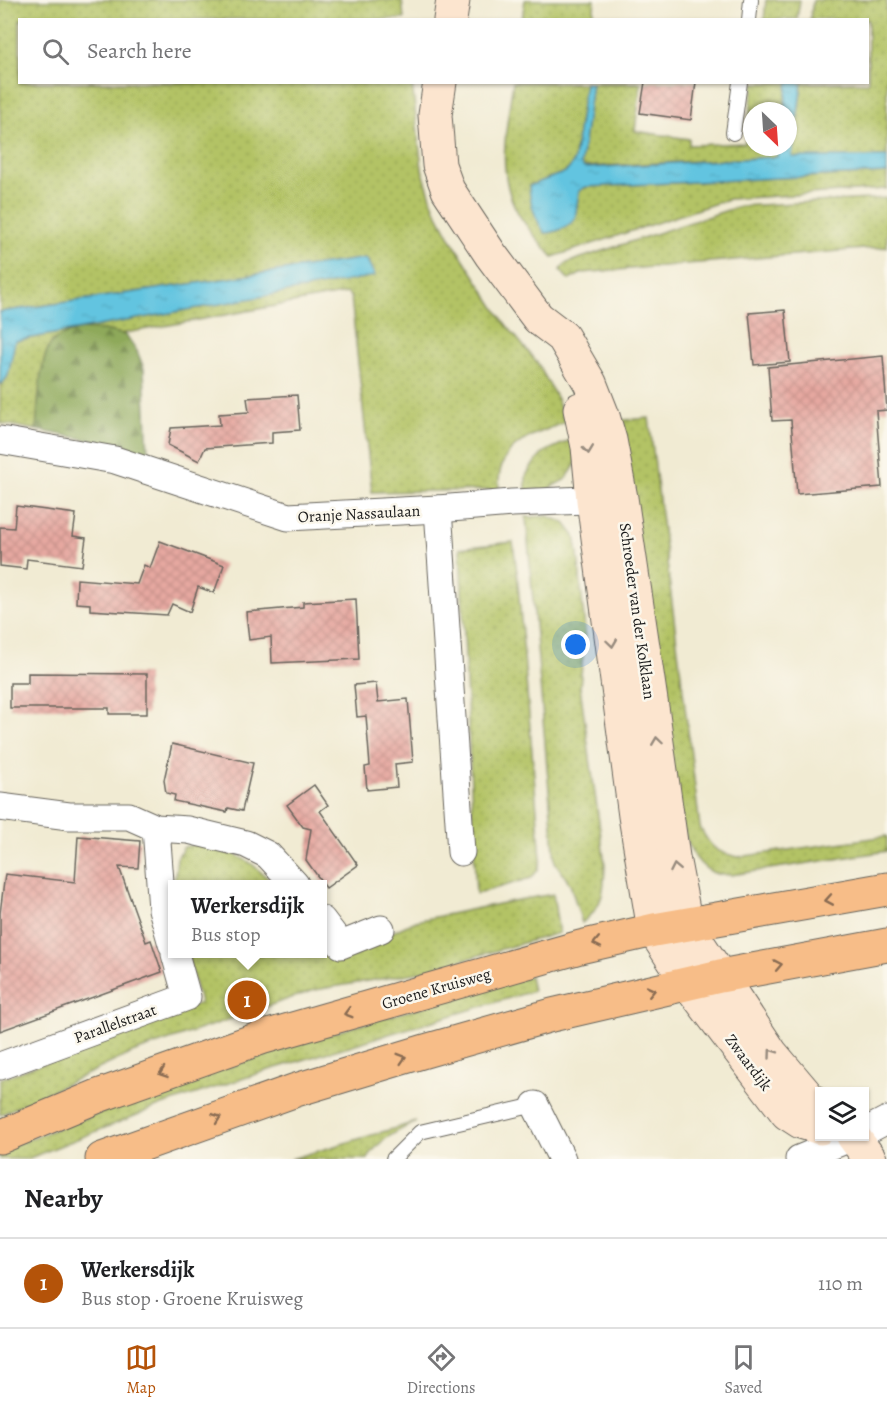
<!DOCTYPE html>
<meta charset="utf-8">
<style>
:root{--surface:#fff;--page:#f6f6f6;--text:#202124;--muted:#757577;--line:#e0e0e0;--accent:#b45309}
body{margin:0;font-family:Alegreya,serif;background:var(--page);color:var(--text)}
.controls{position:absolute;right:18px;bottom:18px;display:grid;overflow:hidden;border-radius:0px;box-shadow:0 2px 4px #0004}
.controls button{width:54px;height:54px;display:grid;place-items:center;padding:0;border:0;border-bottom:2px solid var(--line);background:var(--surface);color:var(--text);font:30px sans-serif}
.compass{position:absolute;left:743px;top:102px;width:54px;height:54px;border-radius:50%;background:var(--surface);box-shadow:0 2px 4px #0004;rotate:155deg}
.you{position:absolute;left:576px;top:645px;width:21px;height:21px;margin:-15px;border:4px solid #fff;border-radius:50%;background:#1a73e8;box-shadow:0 0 0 9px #1a73e833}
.badge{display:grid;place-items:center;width:39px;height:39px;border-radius:50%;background:var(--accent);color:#fff;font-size:20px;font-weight:700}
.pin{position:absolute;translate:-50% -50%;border:3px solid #fff;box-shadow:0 2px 6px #0006}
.popup{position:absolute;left:168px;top:880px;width:159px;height:78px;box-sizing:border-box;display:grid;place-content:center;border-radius:0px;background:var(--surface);filter:drop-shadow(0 2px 4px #0005);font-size:20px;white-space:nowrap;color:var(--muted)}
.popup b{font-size:22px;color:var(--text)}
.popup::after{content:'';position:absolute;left:50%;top:100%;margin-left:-12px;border:12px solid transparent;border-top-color:var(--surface)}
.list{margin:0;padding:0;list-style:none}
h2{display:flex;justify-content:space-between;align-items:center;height:78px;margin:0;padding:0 24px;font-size:26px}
h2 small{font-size:20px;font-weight:400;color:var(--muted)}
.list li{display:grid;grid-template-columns:39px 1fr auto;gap:18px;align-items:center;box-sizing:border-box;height:90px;padding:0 24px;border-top:2px solid var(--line)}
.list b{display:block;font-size:22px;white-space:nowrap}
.list p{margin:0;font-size:20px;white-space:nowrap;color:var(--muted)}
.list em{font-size:20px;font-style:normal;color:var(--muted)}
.icon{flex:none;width:33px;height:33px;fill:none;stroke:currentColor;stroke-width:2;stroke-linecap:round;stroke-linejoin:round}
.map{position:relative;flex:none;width:887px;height:1159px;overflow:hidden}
.search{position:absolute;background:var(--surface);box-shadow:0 2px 4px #0004;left:18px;right:18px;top:18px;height:66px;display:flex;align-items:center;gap:15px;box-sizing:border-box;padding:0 21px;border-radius:0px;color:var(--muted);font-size:22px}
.sheet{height:168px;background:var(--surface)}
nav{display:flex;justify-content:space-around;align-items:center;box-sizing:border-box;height:84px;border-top:2px solid var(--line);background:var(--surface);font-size:16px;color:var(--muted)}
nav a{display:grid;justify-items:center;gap:3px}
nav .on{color:var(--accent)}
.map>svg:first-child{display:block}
</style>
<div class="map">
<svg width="887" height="1159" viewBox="0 0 887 1159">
<defs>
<pattern id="grass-dots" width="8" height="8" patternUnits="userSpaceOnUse" patternTransform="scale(1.5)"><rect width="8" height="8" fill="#b3c365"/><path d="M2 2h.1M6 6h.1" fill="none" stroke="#99a757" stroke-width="1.8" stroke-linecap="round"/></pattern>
<pattern id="forest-firs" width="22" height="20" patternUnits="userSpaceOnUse" patternTransform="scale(1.5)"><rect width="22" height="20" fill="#8ea95a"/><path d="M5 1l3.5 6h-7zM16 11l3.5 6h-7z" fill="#73894a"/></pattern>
<pattern id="water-ripples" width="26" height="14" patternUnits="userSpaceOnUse" patternTransform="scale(1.5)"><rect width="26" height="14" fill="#62c4e0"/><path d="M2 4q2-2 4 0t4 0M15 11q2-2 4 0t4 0" fill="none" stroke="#54a8c0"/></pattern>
<pattern id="building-cross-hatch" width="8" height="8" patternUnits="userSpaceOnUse" patternTransform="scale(1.5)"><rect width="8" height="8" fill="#e6a8a0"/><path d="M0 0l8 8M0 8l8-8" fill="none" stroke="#c59089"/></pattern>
</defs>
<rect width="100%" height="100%" fill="#fbf7ec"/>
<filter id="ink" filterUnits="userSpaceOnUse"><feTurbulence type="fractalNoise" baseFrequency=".0167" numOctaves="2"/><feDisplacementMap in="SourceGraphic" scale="12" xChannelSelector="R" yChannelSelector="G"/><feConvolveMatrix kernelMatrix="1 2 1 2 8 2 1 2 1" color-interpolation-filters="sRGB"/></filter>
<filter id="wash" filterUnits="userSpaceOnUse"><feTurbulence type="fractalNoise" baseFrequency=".008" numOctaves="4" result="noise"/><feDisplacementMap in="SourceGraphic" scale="24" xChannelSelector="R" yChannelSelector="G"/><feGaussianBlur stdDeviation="1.35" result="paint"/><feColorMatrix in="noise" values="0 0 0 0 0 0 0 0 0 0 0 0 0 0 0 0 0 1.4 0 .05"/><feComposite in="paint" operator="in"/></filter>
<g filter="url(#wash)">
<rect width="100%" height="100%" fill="#f1ebd3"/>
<g fill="url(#grass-dots)" stroke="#687040" stroke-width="1.5">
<path d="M0,0H402L404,19L20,20V82L412,83L422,169L434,207L452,241L504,322L538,364L557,399L565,422C530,437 496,444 499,490L372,492L351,297L347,293L120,334L104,330L44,359L36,430L0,423V383L2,384L8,376L14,341L375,275L366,258L0,312Z"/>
<path d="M525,0H595L593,19L522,20Z"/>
<path d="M766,0H800L797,19L764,20Z"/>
<path d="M813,0H887V157L792,158L802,83L868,82V20L810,19Z"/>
<path d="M513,82L585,83L574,160C572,165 570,169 565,172L529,186L545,233C555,233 569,227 575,219L579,191L585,187L887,173V189L729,199L553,257C541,243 527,229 518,213C495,173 507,125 513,82Z"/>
<path d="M592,83H641L635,131L689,139V145L745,143L754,83H788L784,111H752V147H778L777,157L583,167L581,164Z"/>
<path d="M887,198V247L582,273L569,280L560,270L565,264L575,260L740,206Z"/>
<path d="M649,418L700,827C711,848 715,852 738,857L887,836V851L731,875C725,874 717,875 712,872C689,861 684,830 677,808L613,421Z"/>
<path d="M575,438L576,464L566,479L546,490H526V476L531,467L544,452Z"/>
<path d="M548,516L565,523L575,536L578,554L585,631L580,687L605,865C604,892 604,905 582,923L570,884L555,862L526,517Z"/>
<path d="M513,542L517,572L541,859L538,870L531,878L476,894L460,548Z"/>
<path d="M198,844L233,853L252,864L274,884H174L177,858L184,847Z"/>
<path d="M553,894L559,933L416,973L315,990L297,996L132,1053L0,1115V1079L119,1035L200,1003L187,954H322V945L334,959L416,921L518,900Z"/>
<path d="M530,976L533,991L269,1070L162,1105L27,1159H0V1150L154,1092L271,1053L356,1026Z"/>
<path d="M416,1122C398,1131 377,1140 368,1159H291Z"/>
</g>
<path fill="url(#forest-firs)" stroke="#55623b" stroke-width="1.5" d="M79,329L104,330L126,335L137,351L144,369L148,455L105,443L36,430C38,409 39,355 53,341C59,335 71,332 79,329Z"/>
<g fill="url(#water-ripples)" stroke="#3f707e" stroke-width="1.5">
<path d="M788,82L802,83L792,157H887V173L585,187L579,191L575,219C569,227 555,233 545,233C535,219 530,202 529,186L565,172C570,169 572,165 574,160L585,83H592L581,164L583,167L586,168L777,157L778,147H788V111H784Z"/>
<path d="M366,258L375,276L15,341L8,376L2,384L0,383V312Z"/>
</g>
<g id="blocks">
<g fill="url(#building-cross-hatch)">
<path d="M645,82H696L691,120L640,113Z"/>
<path d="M785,310L790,362L754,365L749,313Z"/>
<path d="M883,356L887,410L876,411L882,487L797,494L791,420L772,421L768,367Z"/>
<path d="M297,395L300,430L272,432V443L205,448L199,461L168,445L171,428L220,425L219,414L249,412L247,398Z"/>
<path d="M16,506L76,514L73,536L86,538L82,566L27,559L26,569L0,566V527L14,528Z"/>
<path d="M160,541L224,565L214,593L198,587L190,612L172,604L167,615L90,610V604L76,603L77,579L137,584L144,565L150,568Z"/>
<path d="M356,599L359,659L272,663L271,637L249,640L246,612L303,607V602Z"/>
<path d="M28,673L147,674V714H109V708H10V683H28Z"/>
<path d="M376,683L378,702L408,699L413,762L395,764L397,787L367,790L365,767L370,766L366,716L357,717L354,685Z"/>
<path d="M172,744L253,763L242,811L228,808L227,812L174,801L175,795L166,793L164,780Z"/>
<path d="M314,785L328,805L320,811L358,865L326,888L306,860L311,829L303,827L287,805Z"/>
<path d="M78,836L140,841L138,868L119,867L146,942L151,940L162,972L0,1031V913L5,874L75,882Z"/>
</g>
</g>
</g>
<g filter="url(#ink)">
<use href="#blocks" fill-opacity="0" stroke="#67645c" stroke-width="1.5"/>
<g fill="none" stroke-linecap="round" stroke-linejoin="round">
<defs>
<g id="lane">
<path d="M749,20L751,0"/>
<path d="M733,133L740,82"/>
<path d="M393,1159L420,1132L535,1105"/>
</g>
<g id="street">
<path d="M0,440L115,460L288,517L438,509L512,503L611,499"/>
<path d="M438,509L461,852"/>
<path d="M0,807L69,816H129L156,828L188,830L246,844L268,855L295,884"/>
<path d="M156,828L162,909L172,944"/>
<path d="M322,920L341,945L381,929"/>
<path d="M0,1066L187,997L175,954"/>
<path d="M535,1105L562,1159"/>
<path d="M864,1132L887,1120"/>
<path d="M799,1159L855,1136"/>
</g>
<g id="secondary">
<path d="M450,20L453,0"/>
<path d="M440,82L435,115L439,165L448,190L491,255L538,318L563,337L590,383L603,416L610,440L621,498L653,714L673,857L686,925L771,1053L809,1098L820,1107"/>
<path d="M580,409L588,447L593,500L635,816L654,930L688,983L787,1113L801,1122L820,1128"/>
<path d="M853,1136L870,1159"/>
</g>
<g id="primary">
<path d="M0,1137L98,1096L261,1038L580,947L654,930L887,889"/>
<path d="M102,1159L296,1090L425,1051L552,1015L720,976L887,945"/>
</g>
</defs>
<use href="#lane" stroke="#67645c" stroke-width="16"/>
<use href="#street" stroke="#67645c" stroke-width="29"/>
<use href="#secondary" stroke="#67645c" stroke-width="35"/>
<use href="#primary" stroke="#67645c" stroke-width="35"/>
<use href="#lane" stroke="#fff" stroke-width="14"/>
<use href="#street" stroke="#fff" stroke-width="27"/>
<use href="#secondary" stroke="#fce5cf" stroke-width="33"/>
<use href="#primary" stroke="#f7bd88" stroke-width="33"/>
</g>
<defs><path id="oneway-chevron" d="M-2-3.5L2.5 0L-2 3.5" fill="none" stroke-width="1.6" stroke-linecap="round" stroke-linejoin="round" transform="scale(1.5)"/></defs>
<g stroke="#978b7e">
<use href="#oneway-chevron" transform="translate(588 450) rotate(83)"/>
<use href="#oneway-chevron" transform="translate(612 643) rotate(82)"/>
<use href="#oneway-chevron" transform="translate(657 741) rotate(-98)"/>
<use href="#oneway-chevron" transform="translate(675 868) rotate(-101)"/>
<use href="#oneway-chevron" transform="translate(772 1053) rotate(-126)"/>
</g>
<g stroke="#8a6c52">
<use href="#oneway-chevron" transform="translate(829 900) rotate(170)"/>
<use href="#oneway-chevron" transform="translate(597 943) rotate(168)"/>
<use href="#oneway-chevron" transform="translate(778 965) rotate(-11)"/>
<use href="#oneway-chevron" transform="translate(651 991) rotate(-13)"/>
<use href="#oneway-chevron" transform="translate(348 1013) rotate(164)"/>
<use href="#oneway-chevron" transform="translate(402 1058) rotate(-17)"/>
<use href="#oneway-chevron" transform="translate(163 1073) rotate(161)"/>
<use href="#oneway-chevron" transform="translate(217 1118) rotate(-20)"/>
</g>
</g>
<g text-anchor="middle" stroke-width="5" stroke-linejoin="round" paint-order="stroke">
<g font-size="16" fill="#1c1c1c" stroke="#fbf7ec">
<text transform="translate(359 513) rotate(-3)" y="6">Oranje Nassaulaan</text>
<text transform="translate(638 611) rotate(82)" y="6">Schroeder van der Kolklaan</text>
<text transform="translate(436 988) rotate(-16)" y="6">Groene Kruisweg</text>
<text transform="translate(115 1023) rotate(-20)" y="6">Parallelstraat</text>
<text transform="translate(749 1062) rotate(53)" y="6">Zwaardijk</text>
</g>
</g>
</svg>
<div class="controls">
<button><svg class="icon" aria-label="layers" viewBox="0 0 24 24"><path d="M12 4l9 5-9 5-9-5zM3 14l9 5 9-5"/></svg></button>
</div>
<svg class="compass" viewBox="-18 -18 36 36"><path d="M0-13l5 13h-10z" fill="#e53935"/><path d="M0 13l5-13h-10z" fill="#757577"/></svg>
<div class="you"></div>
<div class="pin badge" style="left:247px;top:1000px">1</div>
<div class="popup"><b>Werkersdijk</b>Bus stop</div>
<div class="search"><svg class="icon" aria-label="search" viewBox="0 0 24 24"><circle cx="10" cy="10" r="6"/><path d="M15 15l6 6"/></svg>Search here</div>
</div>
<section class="sheet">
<h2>Nearby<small></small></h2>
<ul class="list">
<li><span class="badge">1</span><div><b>Werkersdijk</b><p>Bus stop · Groene Kruisweg</p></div><em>110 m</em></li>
</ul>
</section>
<nav>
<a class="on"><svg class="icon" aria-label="map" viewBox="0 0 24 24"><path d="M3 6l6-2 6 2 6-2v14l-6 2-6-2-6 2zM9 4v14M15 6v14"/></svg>Map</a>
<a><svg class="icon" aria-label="directions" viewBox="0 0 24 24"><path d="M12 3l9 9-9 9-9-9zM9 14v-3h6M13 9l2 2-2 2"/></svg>Directions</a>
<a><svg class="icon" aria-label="saved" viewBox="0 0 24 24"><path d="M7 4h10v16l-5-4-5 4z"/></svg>Saved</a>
</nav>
